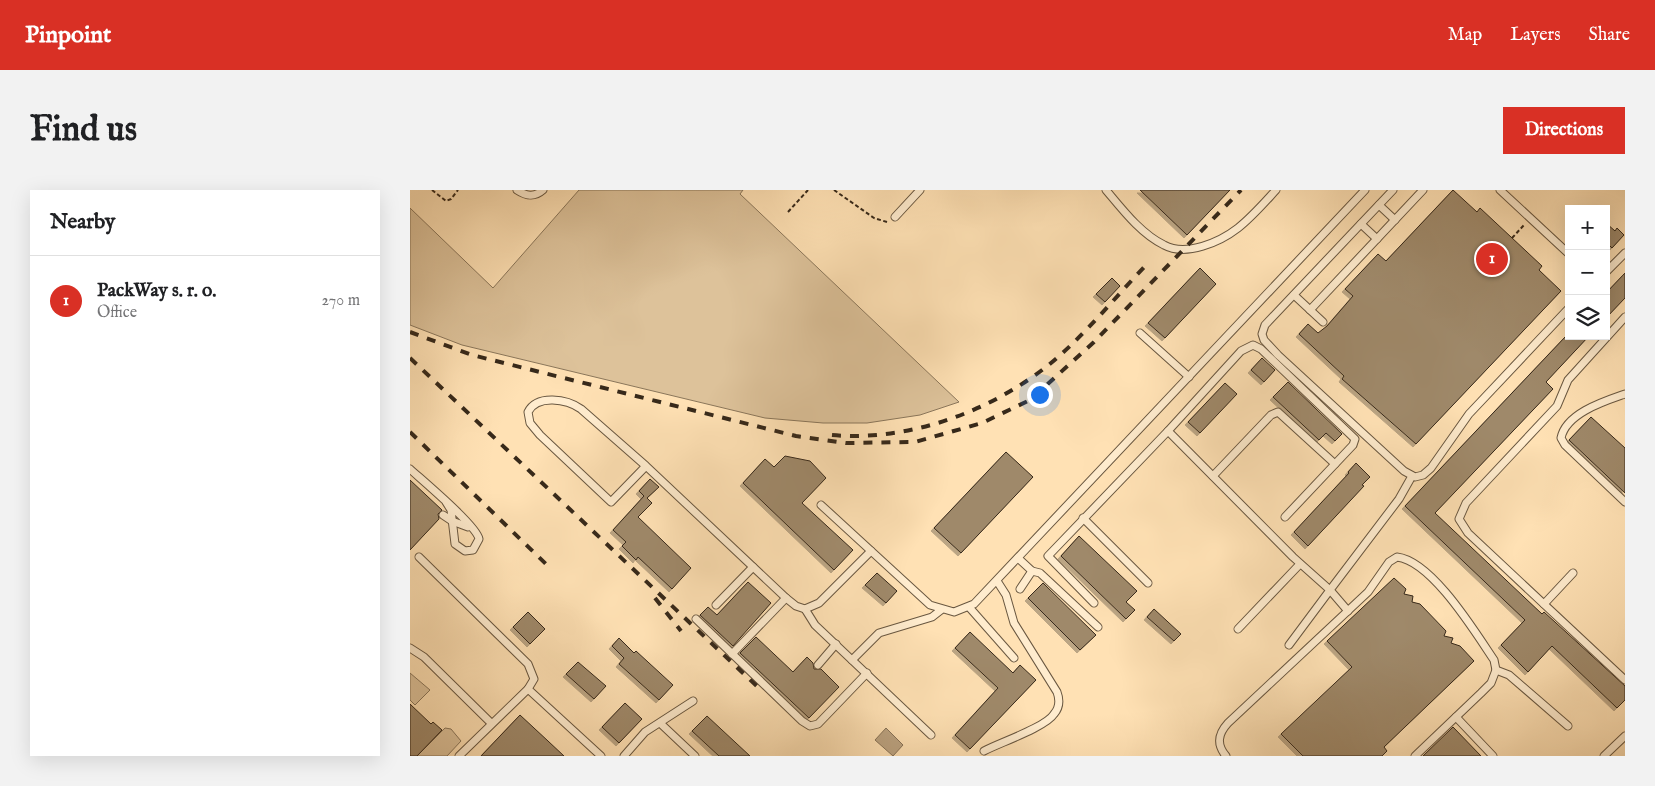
<!DOCTYPE html>
<meta charset="utf-8">
<style>
:root{--surface:#fff;--page:#f2f2f2;--text:#202124;--muted:#757577;--line:#e0e0e0;--accent:#d93025}
body{margin:0;font-family:"IM FELL English",serif;background:var(--page);color:var(--text)}
.controls{position:absolute;right:15px;top:15px;display:grid;overflow:hidden;border-radius:0px;box-shadow:0 5px 20px #0002}
.controls button{width:45px;height:45px;display:grid;place-items:center;padding:0;border:0;border-bottom:1px solid var(--line);background:var(--surface);color:var(--text);font:25px sans-serif}
.you{position:absolute;left:629px;top:204px;width:18px;height:18px;margin:-12px;border:4px solid #fff;border-radius:50%;background:#1a73e8;box-shadow:0 0 0 8px #1a73e833}
.badge{display:grid;place-items:center;width:32px;height:32px;border-radius:50%;background:var(--accent);color:#fff;font-size:16px;font-weight:700}
.pin{position:absolute;translate:-50% -50%;border:2px solid #fff;box-shadow:0 1px 5px #0006}
.list{margin:0;padding:0;list-style:none}
h2{display:flex;justify-content:space-between;align-items:center;height:65px;margin:0;padding:0 20px;font-size:21px}
h2 small{font-size:16px;font-weight:400;color:var(--muted)}
.list li{display:grid;grid-template-columns:32px 1fr auto;gap:15px;align-items:center;box-sizing:border-box;height:90px;padding:0 20px;border-top:1px solid var(--line)}
.list b{display:block;font-size:19px;white-space:nowrap}
.list p{margin:0;font-size:16px;white-space:nowrap;color:var(--muted)}
.list em{font-size:16px;font-style:normal;color:var(--muted)}
.icon{flex:none;width:28px;height:28px;fill:none;stroke:currentColor;stroke-width:2;stroke-linecap:round;stroke-linejoin:round}
.map{position:relative;flex:none;width:1215px;height:566px;overflow:hidden;border-radius:0px}
header{display:flex;align-items:center;gap:30px;box-sizing:border-box;height:70px;padding:0 25px;background:var(--accent);color:#fff}
header strong{font-size:24px}
nav{display:flex;gap:28px;margin-inline-start:auto;font-size:18px}
.intro{display:flex;align-items:center;justify-content:space-between;box-sizing:border-box;height:120px;padding:0 30px}
h1{margin:0;font-size:35px}
.button{padding:12px 22px;border-radius:0px;background:var(--accent);color:#fff;font-size:18px;font-weight:700}
main{display:flex;gap:30px;padding:0 30px}
aside{flex:1;background:var(--surface);border-radius:0px;box-shadow:0 5px 20px #0002}
.map>svg:first-child{display:block}
</style>
<header>
<strong>Pinpoint</strong>
<nav><a>Map</a><a>Layers</a><a>Share</a></nav>
</header>
<div class="intro"><h1>Find us</h1><a class="button">Directions</a></div>
<main>
<aside>
<h2>Nearby<small></small></h2>
<ul class="list">
<li><span class="badge">1</span><div><b>PackWay s. r. o.</b><p>Office</p></div><em>270 m</em></li>
</ul>
</aside>
<div class="map">
<svg width="1215" height="566" viewBox="0 0 1215 566">
<defs>
<filter id="shadow"><feDropShadow dx="-3" dy="3" stdDeviation="0" flood-color="#0004"/></filter>
</defs>
<rect width="100%" height="100%" fill="#ffe1b4"/>
<filter id="stains"><feTurbulence type="fractalNoise" baseFrequency=".004" numOctaves="4"/><feColorMatrix values="0 0 0 0 .2 0 0 0 0 .09 0 0 0 0 .02 0 0 0 .5 -.17"/></filter>
<radialGradient id="worn" r=".72"><stop offset=".6" stop-color="#630" stop-opacity="0"/><stop offset="1" stop-color="#630" stop-opacity=".3"/></radialGradient>
<g fill="#ddc29a" stroke="#8a765a">
<path d="M169,0H333L330,4L549,212L510,225L457,233H413L355,228L52,155L0,135V18L83,98Z"/>
<path d="M0,483L20,500L5,515L0,510Z"/>
<path d="M35,538L41,539L51,551L37,566H7Z"/>
</g>
<path fill="#bba280" stroke="#867257" d="M476,538L493,555L483,566L465,550Z"/>
<g fill="#9f896a" stroke="#37291a" filter="url(#shadow)">
<path d="M730,0H820L777,45Z"/>
<path d="M1043,0L1067,22L1070,18L1132,76L1129,80L1151,101L1006,254L932,189L934,186L889,144L898,134L908,143L917,136L943,106L935,99L968,64L976,71Z"/>
<path d="M1196,33L1205,41L1207,38L1214,45L1202,58L1196,52Z"/>
<path d="M790,78L806,94L755,148L738,133Z"/>
<path d="M1215,83V108L1196,128V103Z"/>
<path d="M702,88L710,96L695,112L686,104Z"/>
<path d="M1156,146H1179L1136,192L1143,199L1025,323L1132,424L1134,422L1215,496V510L1207,518L1142,456L1118,482L1091,455L1115,430L995,316Z"/>
<path d="M852,168L865,180L854,192L841,180Z"/>
<path d="M878,192L932,244L925,251L916,243L909,250L863,207Z"/>
<path d="M815,193L827,204L790,243L778,232Z"/>
<path d="M1181,227L1215,258V303L1159,250Z"/>
<path d="M596,262L623,287L551,363L524,338Z"/>
<path d="M375,266L400,271L416,288L392,313L443,360L424,380L333,293L355,269L364,277Z"/>
<path d="M946,273L960,287L952,295L954,296L898,356L884,342L939,283L938,282Z"/>
<path d="M240,289L249,297L237,308L242,313L228,327L281,378L262,399L228,367L226,370L212,356L216,352L203,340L234,306L229,301Z"/>
<path d="M0,290L32,320L28,324L29,329L0,360Z"/>
<path d="M669,346L727,401L716,412L725,420L716,429L651,366Z"/>
<path d="M467,383L487,401L476,413L455,395Z"/>
<path d="M984,388L996,399L994,404L1003,406L1002,412L1010,414L1036,441L1034,446L1043,448L1041,453L1050,456L1064,471L974,557L977,561L972,566H893L871,544L942,477L917,451Z"/>
<path d="M338,392L361,413L323,456L290,425L298,417L307,425Z"/>
<path d="M633,393L686,445L670,460L618,408Z"/>
<path d="M744,419L771,444L764,451L737,427Z"/>
<path d="M118,422L135,439L120,454L103,437Z"/>
<path d="M560,442L603,483L610,475L626,490L560,559L545,545L588,498L545,458Z"/>
<path d="M346,447L383,482L397,467L403,473L404,479H411L429,497L399,528L330,463Z"/>
<path d="M209,448L224,463L226,461L263,495L249,510L209,474L214,468L202,456Z"/>
<path d="M168,472L196,496L184,509L156,484Z"/>
<path d="M215,513L232,529L209,553L192,537Z"/>
<path d="M0,514L21,534L23,532L32,540L7,566H0Z"/>
<path d="M110,525L138,551L154,566H71Z"/>
<path d="M297,526L340,566H309L282,541Z"/>
<path d="M1043,537L1071,566H1013Z"/>
</g>
<g fill="none" stroke-linecap="round" stroke-linejoin="round">
<defs>
<g id="service">
<path d="M107,0C116,6 124,8 133,0"/>
<path d="M696,0C712,19 731,44 754,55C776,67 810,52 828,38C842,27 854,13 866,0"/>
<path d="M983,0L855,135L852,144L854,150L868,165L994,281L1005,287L1013,285L1021,278L1059,224L1159,118"/>
<path d="M1090,0L1159,64"/>
<path d="M969,15L985,30"/>
<path d="M485,27L510,0"/>
<path d="M951,34L967,49"/>
<path d="M1196,82L1215,63"/>
<path d="M884,105L913,132"/>
<path d="M900,120L1013,0"/>
<path d="M1215,127L1158,190L1147,216L1056,313L1049,329L1058,343L1215,490"/>
<path d="M730,143L779,187"/>
<path d="M1215,204C1195,211 1156,223 1151,248L1155,255L1215,312"/>
<path d="M236,276L201,312L130,245L120,233L118,222C127,204 157,209 171,219L236,276L376,408L386,416L395,419L405,435L521,545"/>
<path d="M0,279C12,290 67,336 69,349L63,360L55,361L45,354L41,320L36,312"/>
<path d="M803,286L861,225L868,222L925,274"/>
<path d="M411,315L520,415L544,422L564,414L955,0"/>
<path d="M33,325L42,331L58,337"/>
<path d="M875,327L943,255L945,249L851,159L843,155L831,161L758,241L883,367L920,400L879,455"/>
<path d="M673,328L738,393"/>
<path d="M9,367L118,474L124,489L118,499L191,566"/>
<path d="M608,368L622,381"/>
<path d="M610,399L622,381L630,383L688,437"/>
<path d="M684,413L638,366L758,241"/>
<path d="M1134,414L1163,383"/>
<path d="M306,415L343,377"/>
<path d="M559,417L604,468"/>
<path d="M395,419L409,413L461,361"/>
<path d="M938,421L920,400L989,309L1002,286"/>
<path d="M286,429L392,531L400,536L408,534L457,483"/>
<path d="M828,439L890,374"/>
<path d="M0,458L14,467L81,533"/>
<path d="M322,464L376,408"/>
<path d="M442,470L469,443L522,427L531,420"/>
<path d="M408,475L426,454"/>
<path d="M1046,527L1083,566"/>
<path d="M250,533L285,566"/>
<path d="M574,561C589,553 636,537 644,524C650,517 650,510 647,502L604,433L596,405L587,391"/>
<path d="M49,566L118,499"/>
<path d="M214,566L235,542L283,511"/>
<path d="M816,566C806,554 808,544 818,533L958,402L979,372L987,367C1022,371 1065,442 1084,470L1086,480L1099,485L1158,536"/>
<path d="M1005,566L1071,503L1081,493L1086,480"/>
<path d="M1194,566L1215,546"/>
</g>
</defs>
<use href="#service" stroke="#695740" stroke-width="9"/>
<g stroke="#37291a" stroke-width="2" stroke-dasharray="4 2.5" stroke-linecap="butt">
<path d="M22,0L36,11L41,9L48,0"/>
<path d="M424,0L464,28L477,32"/>
<path d="M378,22L398,0"/>
<path d="M1102,48L1114,35"/>
</g>
<use href="#service" stroke="#ffecce" stroke-width="7"/>
<g stroke="#37291a" stroke-width="4" stroke-dasharray="9 9" stroke-linecap="butt">
<path d="M0,142L62,165L386,246L436,253L505,252L572,233L620,210L684,152L831,0"/>
<path d="M0,168L352,501"/>
<path d="M0,242L139,377"/>
<path d="M422,245C499,252 582,221 641,173C677,143 707,105 739,72"/>
<path d="M245,408L271,441"/>
</g>
</g>
<rect width="100%" height="100%" filter="url(#stains)"/>
<rect width="100%" height="100%" fill="url(#worn)"/>
</svg>
<div class="controls">
<button>+</button>
<button>−</button>
<button><svg class="icon" aria-label="layers" viewBox="0 0 24 24"><path d="M12 4l9 5-9 5-9-5zM3 14l9 5 9-5"/></svg></button>
</div>
<div class="you"></div>
<div class="pin badge" style="left:1082px;top:69px">1</div>
</div>
</main>
